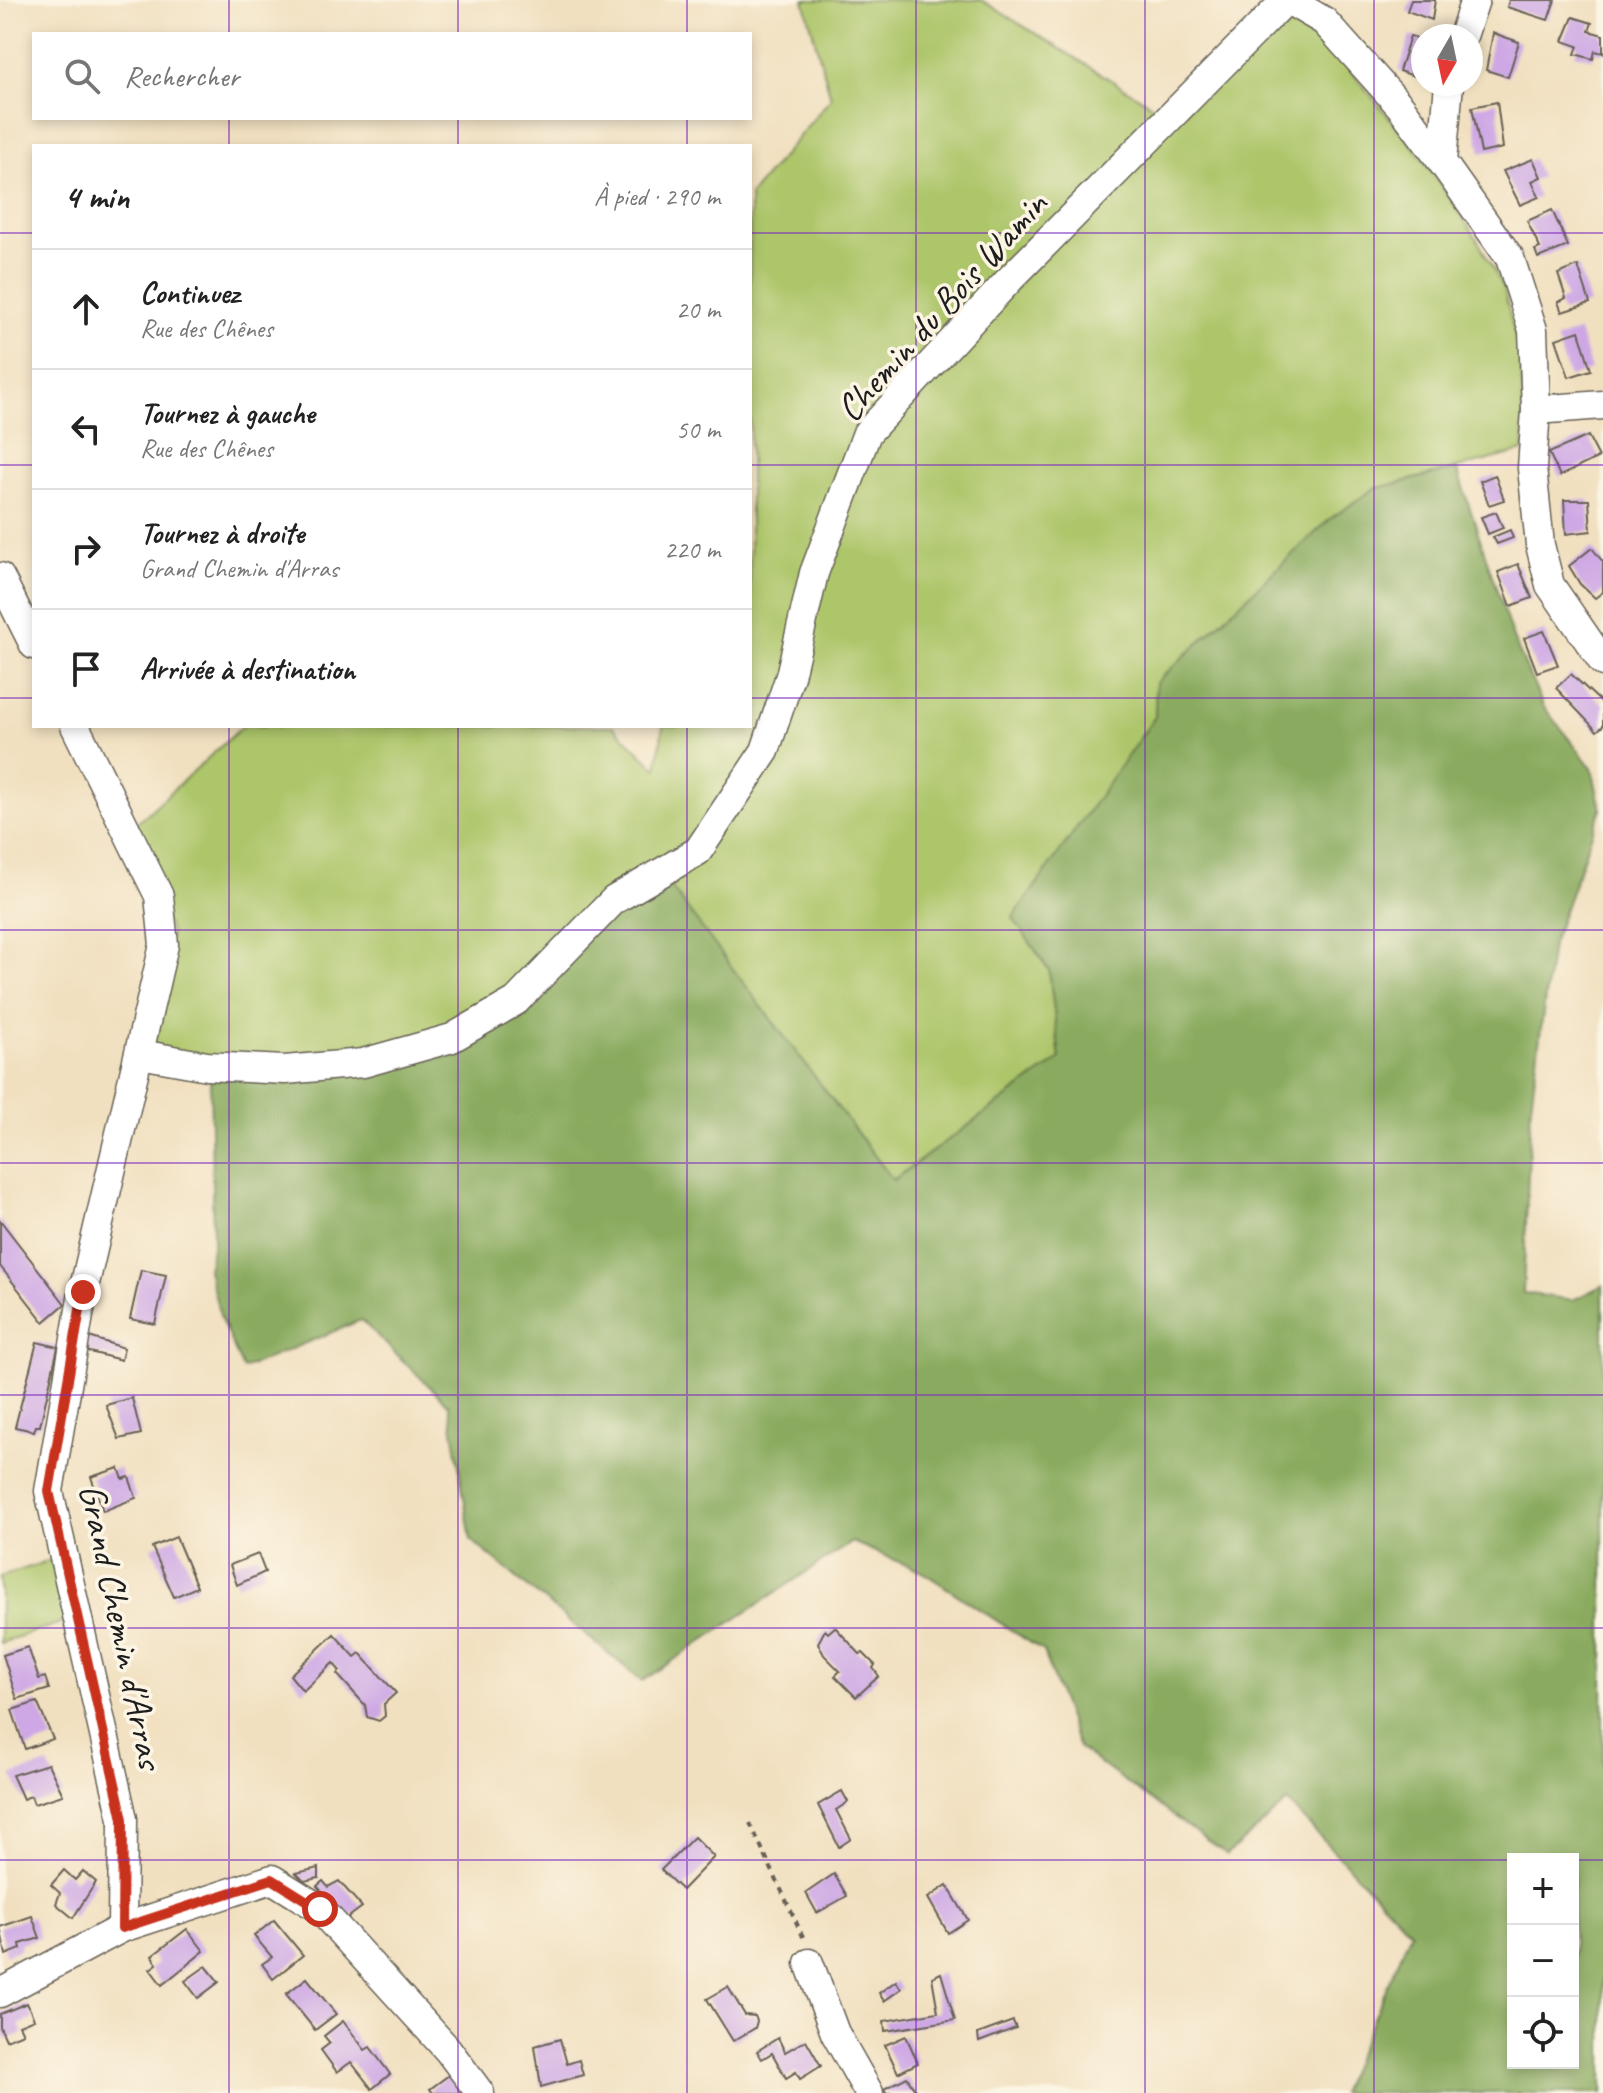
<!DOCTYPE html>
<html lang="fr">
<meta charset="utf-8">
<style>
:root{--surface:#fff;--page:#f2f2f2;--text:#222;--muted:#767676;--line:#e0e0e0}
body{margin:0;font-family:Caveat,sans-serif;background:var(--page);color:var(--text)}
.controls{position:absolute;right:24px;bottom:24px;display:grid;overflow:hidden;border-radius:0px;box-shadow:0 4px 12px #0003}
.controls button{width:72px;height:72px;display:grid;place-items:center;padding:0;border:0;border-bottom:2px solid var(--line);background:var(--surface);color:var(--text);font:40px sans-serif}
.compass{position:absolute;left:1411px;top:24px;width:72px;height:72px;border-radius:50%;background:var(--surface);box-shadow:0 4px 12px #0003;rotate:189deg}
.stop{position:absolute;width:24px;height:24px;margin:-18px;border:6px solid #c8321e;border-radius:50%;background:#fff}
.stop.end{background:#c8321e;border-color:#fff;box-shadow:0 2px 8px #0008}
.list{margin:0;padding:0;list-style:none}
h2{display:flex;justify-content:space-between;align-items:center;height:104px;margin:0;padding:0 32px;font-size:34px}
h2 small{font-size:26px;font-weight:400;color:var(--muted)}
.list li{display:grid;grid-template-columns:52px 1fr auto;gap:24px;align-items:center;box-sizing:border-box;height:120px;padding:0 32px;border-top:2px solid var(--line)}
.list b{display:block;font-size:30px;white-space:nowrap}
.list p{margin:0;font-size:26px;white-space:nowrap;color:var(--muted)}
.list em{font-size:26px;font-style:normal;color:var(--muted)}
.icon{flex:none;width:44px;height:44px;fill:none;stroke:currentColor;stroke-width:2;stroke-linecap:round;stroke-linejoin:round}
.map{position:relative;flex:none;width:1603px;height:2093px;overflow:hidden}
.search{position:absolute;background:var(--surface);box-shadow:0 4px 12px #0003;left:32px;top:32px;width:720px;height:88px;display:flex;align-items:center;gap:20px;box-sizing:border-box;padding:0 28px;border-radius:0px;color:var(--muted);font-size:30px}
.panel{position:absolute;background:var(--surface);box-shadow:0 4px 12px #0003;left:32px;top:144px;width:720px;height:584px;border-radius:0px}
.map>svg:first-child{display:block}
</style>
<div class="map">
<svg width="1603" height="2093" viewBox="0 0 1603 2093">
<rect width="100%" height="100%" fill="#fcf5e5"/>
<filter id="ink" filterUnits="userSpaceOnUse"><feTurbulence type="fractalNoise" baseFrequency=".0125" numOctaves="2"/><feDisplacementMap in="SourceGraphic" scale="16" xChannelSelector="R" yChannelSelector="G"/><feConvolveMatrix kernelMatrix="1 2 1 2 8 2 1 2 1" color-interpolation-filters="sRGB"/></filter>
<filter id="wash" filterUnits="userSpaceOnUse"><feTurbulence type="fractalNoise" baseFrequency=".006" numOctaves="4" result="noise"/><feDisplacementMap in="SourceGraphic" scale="32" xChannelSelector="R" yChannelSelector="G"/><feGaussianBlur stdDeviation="1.8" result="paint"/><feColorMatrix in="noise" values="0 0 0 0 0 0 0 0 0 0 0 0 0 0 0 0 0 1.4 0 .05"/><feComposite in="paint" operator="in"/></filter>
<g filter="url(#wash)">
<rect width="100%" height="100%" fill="#f1e0c0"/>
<g fill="#adc66b" stroke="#647144" stroke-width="2">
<path d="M804,0H981L1176,120L1288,10L1311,23L1417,151L1477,239L1504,289L1521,361L1524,451L1374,489L1330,519L1156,683L1155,717L1013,918L1049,970L1060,1059L893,1180L654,866L511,994L448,1034L325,1059L204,1060L147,1047L171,933L127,832L243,726H613L657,769L663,726H750V195L831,98Z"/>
<path d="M51,1560L66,1621L0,1643V1577Z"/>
</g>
<path fill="#8aab5f" stroke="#53643e" stroke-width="2" fill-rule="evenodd" d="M1457,469L1512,636L1543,706L1592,768L1601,809L1552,944L1531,1105L1523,1293L1573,1300L1603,1285V2093H1340L1411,1932L1287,1802L1227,1855L1079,1748L1043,1651L921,1571L852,1542L642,1681L471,1540L449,1405L361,1320L243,1369L221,1319L208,1270L213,1242L210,1075L452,1046L617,906L664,878L893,1180L1060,1059L1049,970L1013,918L1155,717L1156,683L1330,519L1374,489ZM1513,1859H1573V2063H1513Z"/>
<g id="blocks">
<g fill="#cea8e5">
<path d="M1411,0H1435L1432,20L1407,11Z"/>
<path d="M1509,0H1555L1548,20L1507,7Z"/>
<path d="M1573,17L1592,23L1589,31L1603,35V53L1595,51L1593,59L1575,54L1578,46L1563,41Z"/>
<path d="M1493,33L1519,42L1508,77L1486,70Z"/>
<path d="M1410,36L1423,40L1420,78L1399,71Z"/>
<path d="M1497,102L1503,148L1481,153L1472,107Z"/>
<path d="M1533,159L1541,177L1532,181L1539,197L1520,205L1503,171Z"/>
<path d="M1552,210L1568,246L1538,258L1535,250L1540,248L1527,221Z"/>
<path d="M1578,266L1590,303L1562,312L1558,302L1566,298L1558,274Z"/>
<path d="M1579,331L1591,370L1569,377L1556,339Z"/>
<path d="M1588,436L1599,457L1560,476L1549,453Z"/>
<path d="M1495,475L1504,500L1489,505L1480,481Z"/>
<path d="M1564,500H1589L1591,531L1566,534Z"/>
<path d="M1496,512L1503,528L1488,534L1481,517Z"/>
<path d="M1510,530L1513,538L1497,544L1493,537Z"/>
<path d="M1592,548L1603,562V592L1595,598L1580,584L1569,566Z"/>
<path d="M1518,564L1532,598L1511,606L1498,572Z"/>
<path d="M1544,631L1558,665L1537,672L1524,638Z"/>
<path d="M1571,674L1603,704V726L1597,731L1556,688Z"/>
<path d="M0,1220L65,1304L44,1322L0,1266Z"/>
<path d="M141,1270L166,1275L155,1324L130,1319Z"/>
<path d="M89,1337L124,1348L121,1360L86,1351Z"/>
<path d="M37,1342L58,1347L40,1426H36L34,1431L15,1427Z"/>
<path d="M132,1398L141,1434L119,1439L106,1405Z"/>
<path d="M119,1468L123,1479L129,1477L136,1498L103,1511L91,1477Z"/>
<path d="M176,1537L197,1587L174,1597L152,1547Z"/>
<path d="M258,1554L265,1572L237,1585L230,1565Z"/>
<path d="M835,1627L860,1654L863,1653L875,1665L873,1668L879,1676L856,1697L835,1676L840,1671L824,1655L818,1643L825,1630L828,1633Z"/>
<path d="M334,1634L355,1657L360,1653L396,1693L384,1704L385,1716L379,1721L367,1717L365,1705L337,1674L340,1671L333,1663L303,1691L290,1675Z"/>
<path d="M28,1647L39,1679L45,1677L49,1689L17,1699L3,1655Z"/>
<path d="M37,1702L53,1739L25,1749L12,1710Z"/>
<path d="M48,1764L63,1795L34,1804L31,1796L23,1799L12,1775Z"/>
<path d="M842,1791L848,1802L836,1810L851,1839L839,1847L818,1805Z"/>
<path d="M694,1837L714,1857L682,1890L661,1870Z"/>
<path d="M319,1868V1878L304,1881L296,1873Z"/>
<path d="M64,1870L75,1880L83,1871L96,1882L73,1918L56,1904L60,1893L51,1885Z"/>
<path d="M834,1874L847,1896L817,1913L806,1893Z"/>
<path d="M323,1881L328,1887L339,1881L362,1907L346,1919L317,1886Z"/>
<path d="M947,1885L968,1920L948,1933L928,1898Z"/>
<path d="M32,1916L40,1938L20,1944L21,1949L6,1955L0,1927Z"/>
<path d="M274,1920L303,1955L273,1979L262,1964L272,1957L254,1936Z"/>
<path d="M187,1929L204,1951L162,1985L150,1969L157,1964L152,1956Z"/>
<path d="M206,1966L219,1982L198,1998L185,1981Z"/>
<path d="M941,1973L955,2020L885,2031L884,2021L938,2012L932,1977Z"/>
<path d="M307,1978L336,2014L315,2030L286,1994Z"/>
<path d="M896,1981L901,1989L884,2001L879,1993Z"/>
<path d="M728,1987L745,2015L755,2016L757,2021L755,2028L733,2041L707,1999Z"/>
<path d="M27,2003L34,2019L19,2025L23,2033L6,2040L0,2027V2014Z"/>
<path d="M343,2021L365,2050L370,2047L390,2074L372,2089L351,2062L337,2072L321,2050L330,2043L324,2036Z"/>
<path d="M1013,2021L1016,2028L979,2042L978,2034Z"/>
<path d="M906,2036L918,2063L898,2073L885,2045Z"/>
<path d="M778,2038L785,2052L806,2040L821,2066L800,2079L796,2072L786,2078L772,2053L762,2059L757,2051Z"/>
<path d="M560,2039L567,2064L579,2060L583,2075L541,2087L535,2046Z"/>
<path d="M449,2075L463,2093H433L430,2089Z"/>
<path d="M907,2077L917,2093H886L884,2089Z"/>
</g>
</g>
</g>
<g filter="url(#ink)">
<use href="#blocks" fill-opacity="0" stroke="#676155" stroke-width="2"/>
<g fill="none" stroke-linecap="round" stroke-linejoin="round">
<defs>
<g id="minor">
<path d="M1288,0L1324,21L1401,107L1442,162"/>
<path d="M1463,36L1475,0"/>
<path d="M1449,84L1442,162L1510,258L1533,330L1536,410L1532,468L1540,545L1550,585L1603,662"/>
<path d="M1536,410L1603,405"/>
<path d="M0,577L34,645"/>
<path d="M75,726L159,896L164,945L83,1292L49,1491L123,1819L122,1928"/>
<path d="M140,1054L207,1066L285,1070L363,1063L452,1038L516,1001L614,900L698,851L765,751L790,676L814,573L867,433L1010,279L1286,0"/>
<path d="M809,1963L835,2033L869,2093"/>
<path d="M0,1993L122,1928L272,1879L320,1909L448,2050L480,2093"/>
</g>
</defs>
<use href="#minor" stroke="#676155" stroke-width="31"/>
<path stroke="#676155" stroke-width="4" stroke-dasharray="6 6" stroke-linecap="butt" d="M750,1823L805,1941"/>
<use href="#minor" stroke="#fff" stroke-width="28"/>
</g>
</g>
<g fill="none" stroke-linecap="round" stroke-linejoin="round" filter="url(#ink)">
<path stroke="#c8321e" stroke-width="10" d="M83,1292L49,1491L123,1819L122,1928L272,1879L320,1909"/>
</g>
<path fill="none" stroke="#7b2cbf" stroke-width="2" stroke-opacity="0.55" d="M229,0V34M458,0V34M687,0V34M916,0V2093M1145,0V2093M1374,0V2093M229,118V146M458,118V146M687,118V146M0,233H34M750,233H1603M0,465H34M750,465H1603M0,698H34M750,698H1603M229,726V2093M458,726V2093M687,726V2093M0,930H1603M0,1163H1603M0,1395H1603M0,1628H1603M0,1860H1513M1573,1860H1603"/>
<g text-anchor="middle" stroke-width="7" stroke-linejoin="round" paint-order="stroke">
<g font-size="38" fill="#1c1c1c" stroke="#fcf5e5">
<text transform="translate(941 306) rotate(-48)" y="13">Chemin du Bois Wamin</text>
<text transform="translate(122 1626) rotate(78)" y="13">Grand Chemin d'Arras</text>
</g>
</g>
</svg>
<div class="controls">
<button>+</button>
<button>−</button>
<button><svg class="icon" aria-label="locate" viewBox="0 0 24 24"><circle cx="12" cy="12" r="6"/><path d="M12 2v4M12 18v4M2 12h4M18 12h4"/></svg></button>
</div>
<svg class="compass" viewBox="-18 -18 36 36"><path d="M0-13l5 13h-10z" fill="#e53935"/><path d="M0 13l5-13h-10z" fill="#767676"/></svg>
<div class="stop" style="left:320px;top:1909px"></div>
<div class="stop end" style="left:83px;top:1292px"></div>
<div class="search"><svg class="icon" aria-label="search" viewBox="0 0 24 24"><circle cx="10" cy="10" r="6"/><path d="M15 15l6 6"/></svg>Rechercher</div>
<section class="panel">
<h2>4 min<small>À pied · 290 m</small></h2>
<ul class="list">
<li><svg class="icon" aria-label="ahead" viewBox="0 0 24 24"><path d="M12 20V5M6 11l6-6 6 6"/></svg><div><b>Continuez</b><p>Rue des Chênes</p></div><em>20 m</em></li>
<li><svg class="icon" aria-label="left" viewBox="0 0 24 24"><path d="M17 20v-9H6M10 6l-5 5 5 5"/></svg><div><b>Tournez à gauche</b><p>Rue des Chênes</p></div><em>50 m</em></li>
<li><svg class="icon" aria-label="right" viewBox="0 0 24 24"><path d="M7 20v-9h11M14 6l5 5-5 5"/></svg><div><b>Tournez à droite</b><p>Grand Chemin d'Arras</p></div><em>220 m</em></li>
<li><svg class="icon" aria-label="arrive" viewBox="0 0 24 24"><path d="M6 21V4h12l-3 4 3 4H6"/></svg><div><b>Arrivée à destination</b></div></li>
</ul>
</section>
</div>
